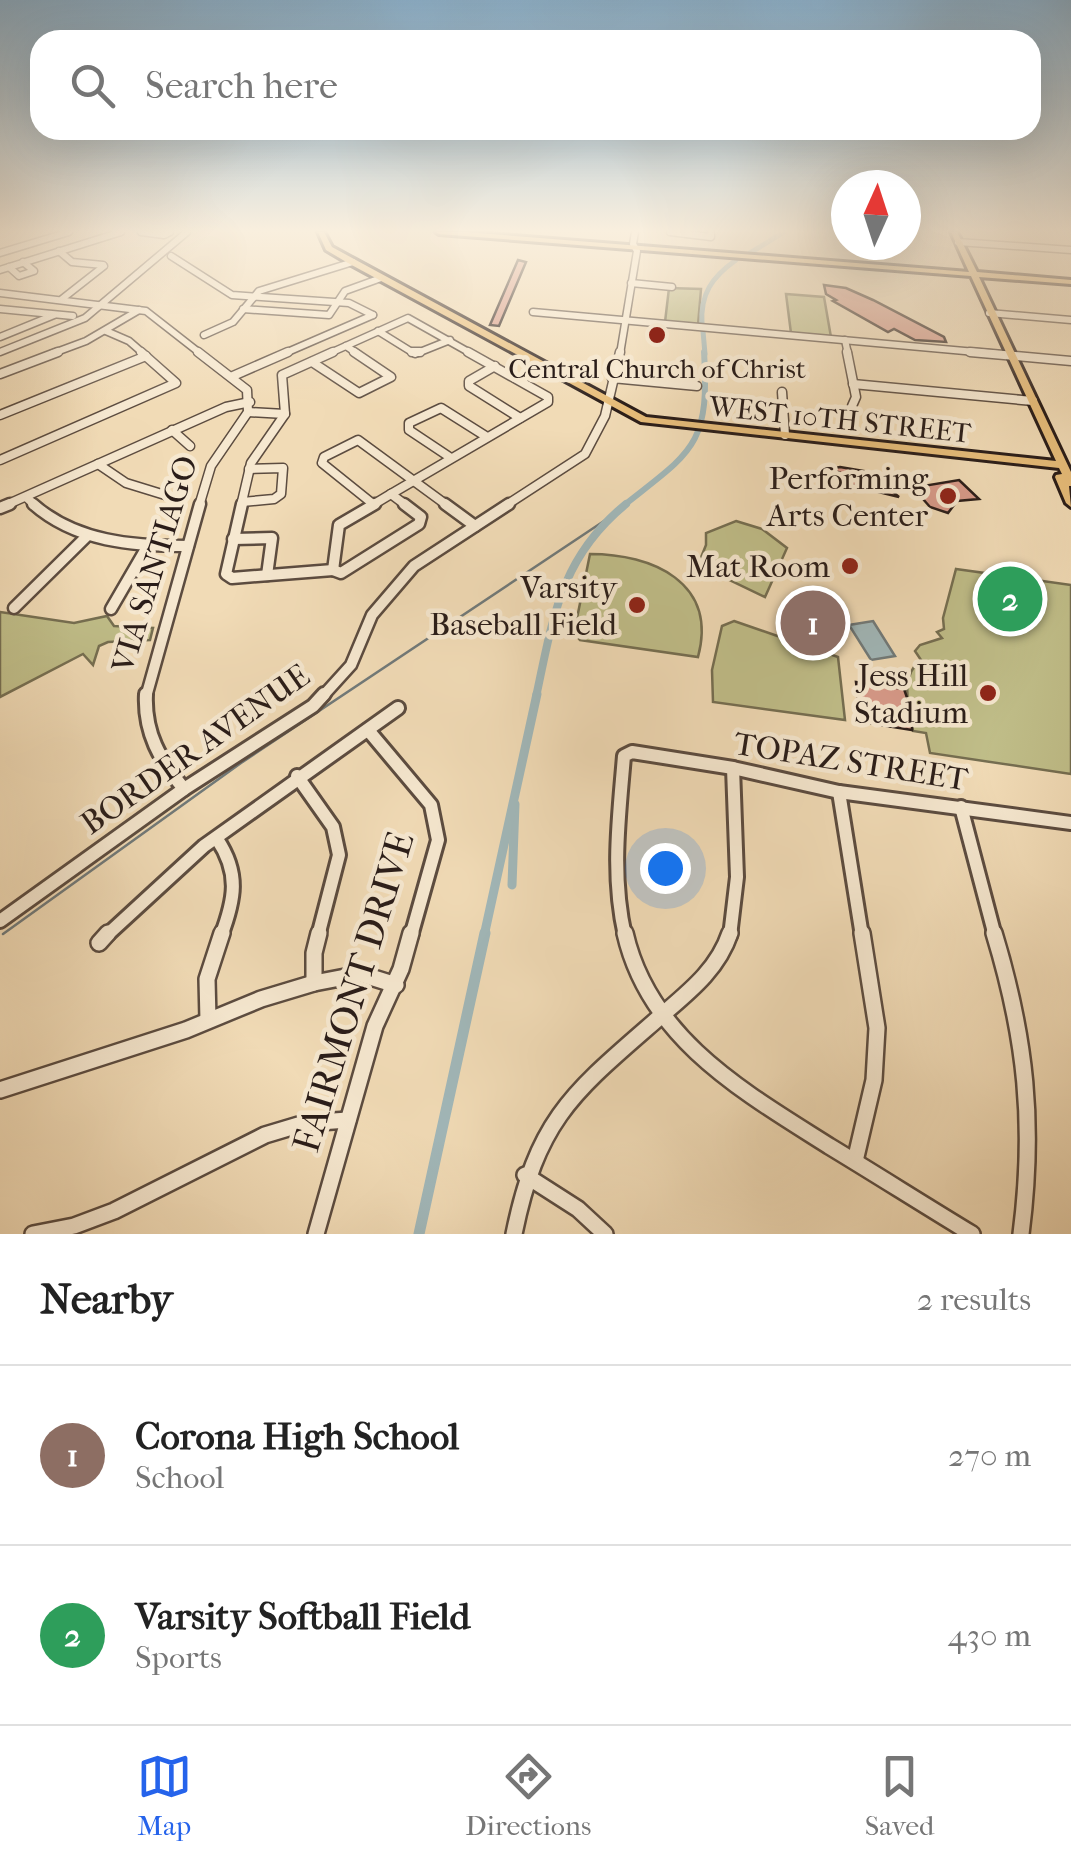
<!DOCTYPE html>
<style>
:root{--surface:#fff;--page:#f2f2f2;--text:#222;--muted:#767676;--line:#e0e0e0;--accent:#2563eb}
body{margin:0;font-family:"IM FELL French Canon",serif;background:var(--page);color:var(--text)}
.compass{position:absolute;left:831px;top:170px;width:90px;height:90px;border-radius:50%;background:var(--surface);box-shadow:0 10px 40px #0002;rotate:3deg}
.you{position:absolute;left:665px;top:868px;width:35px;height:35px;margin:-25px;border:8px solid #fff;border-radius:50%;background:#1a73e8;box-shadow:0 0 0 15px #1a73e833}
.badge{display:grid;place-items:center;width:65px;height:65px;border-radius:50%;background:var(--accent);color:#fff;font-size:32px;font-weight:700}
.pin{position:absolute;translate:-50% -50%;border:5px solid #fff;box-shadow:0 2px 10px #0006}
.list{margin:0;padding:0;list-style:none}
h2{display:flex;justify-content:space-between;align-items:center;height:130px;margin:0;padding:0 40px;font-size:42px}
h2 small{font-size:32px;font-weight:400;color:var(--muted)}
.list li{display:grid;grid-template-columns:65px 1fr auto;gap:30px;align-items:center;box-sizing:border-box;height:180px;padding:0 40px;border-top:2px solid var(--line)}
.list b{display:block;font-size:38px;white-space:nowrap}
.list p{margin:0;font-size:32px;white-space:nowrap;color:var(--muted)}
.list em{font-size:32px;font-style:normal;color:var(--muted)}
.icon{flex:none;width:55px;height:55px;fill:none;stroke:currentColor;stroke-width:2;stroke-linecap:round;stroke-linejoin:round}
.map{position:relative;flex:none;width:1071px;height:1234px;overflow:hidden}
.search{position:absolute;background:var(--surface);box-shadow:0 10px 40px #0002;left:30px;right:30px;top:30px;height:110px;display:flex;align-items:center;gap:25px;box-sizing:border-box;padding:0 35px;border-radius:30px;color:var(--muted);font-size:38px}
.sheet{height:490px;background:var(--surface)}
nav{display:flex;justify-content:space-around;align-items:center;box-sizing:border-box;height:140px;border-top:2px solid var(--line);background:var(--surface);font-size:28px;color:var(--muted)}
nav a{display:grid;justify-items:center;gap:5px}
nav .on{color:var(--accent)}
.map>svg:first-child{display:block}
</style>
<div class="map">
<svg width="1071" height="1234" viewBox="0 0 1071 1234">
<rect width="100%" height="100%" fill="#f1dbb6"/>
<filter id="stains"><feTurbulence type="fractalNoise" baseFrequency=".002" numOctaves="4"/><feColorMatrix values="0 0 0 0 .2 0 0 0 0 .09 0 0 0 0 .02 0 0 0 .5 -.17"/></filter>
<radialGradient id="worn" r=".72"><stop offset=".6" stop-color="#630" stop-opacity="0"/><stop offset="1" stop-color="#630" stop-opacity=".3"/></radialGradient>
<g fill="#c0be89" stroke="#756e51" stroke-width="2.5">
<path d="M669,288L701,289L698,325L665,322Z"/>
<path d="M786,294L824,297L831,337L791,333Z"/>
<path d="M736,521L762,529L787,548L765,597L698,565L706,545V533Z"/>
<path d="M590,554C652,554 718,582 698,657L580,640L574,633Z"/>
<path d="M956,569L1071,585V774L930,753L926,733L913,731C909,707 899,676 921,660L915,651L920,645L942,638L937,632L944,629L943,618Z"/>
<path d="M0,612L74,623L107,616L114,626L153,628L150,640L108,642L99,646L93,665L83,654L0,697Z"/>
<path d="M734,621L838,657L845,720L713,702L712,670L722,626Z"/>
</g>
<path fill="#a1b8ba" stroke="#717a7a" stroke-width="2.5" d="M873,621L895,656L871,660L849,625Z"/>
<g fill="none" stroke-linecap="round" stroke-linejoin="round">
<path stroke="#717a7a" stroke-width="2.5" d="M3,934L241,763L610,517"/>
<g stroke="#a1b8ba" stroke-width="5">
<path d="M750,253L784,232"/>
<path d="M702,324C700,294 712,277 736,260"/>
<path d="M703,331L705,354"/>
</g>
<path stroke="#a1b8ba" stroke-width="6" d="M623,506C692,451 710,447 704,352"/>
<path stroke="#a1b8ba" stroke-width="8" d="M536,697C553,618 560,558 626,504"/>
<g stroke="#a1b8ba" stroke-width="9">
<path d="M512,885L515,804"/>
<path d="M484,936L537,694"/>
</g>
<path stroke="#a1b8ba" stroke-width="11" d="M419,1234L485,933"/>
</g>
<g fill="#d89a8a" stroke="#2a1d19" stroke-width="2.5">
<path d="M518,260L526,262L507,307L499,326L490,325Z"/>
<path d="M824,285L846,288L873,300L944,337L946,342L915,340L894,329L888,332L833,301L836,300L826,294Z"/>
<path d="M840,467L869,472L899,497L838,482L841,473L829,469Z"/>
<path d="M959,480L979,499L957,501L948,513L930,507L916,491L917,487Z"/>
<path d="M856,682L904,689L912,712V730L861,722Z"/>
</g>
<g fill="none" stroke-linecap="round" stroke-linejoin="round">
<defs>
<g id="minor-far4">
<path d="M141,232L164,235L170,232"/>
<path d="M670,232L711,237V232"/>
<path d="M958,242L1071,250"/>
<path d="M59,251L72,262L103,265"/>
<path d="M0,253L69,232"/>
<path d="M171,256L232,295L349,303L373,315"/>
<path d="M9,267L19,276L34,271L23,262"/>
<path d="M0,270L121,232"/>
<path d="M631,283L672,287"/>
<path d="M0,293L146,311L201,354"/>
<path d="M62,299L104,266"/>
<path d="M0,309L73,316"/>
<path d="M243,309L329,315L345,291L381,278"/>
<path d="M533,312L998,354"/>
<path d="M989,313L1071,320"/>
<path d="M106,331L129,341L144,354"/>
<path d="M378,331L415,354L450,340"/>
<path d="M204,335L233,322L259,291L353,262"/>
<path d="M0,337L54,315"/>
<path d="M845,340L848,354"/>
<path d="M346,346L358,354"/>
<path d="M0,352L85,318L187,232"/>
<path d="M51,354L86,341L139,310"/>
<path d="M283,354L373,315"/>
<path d="M328,354L408,318L472,354"/>
<path d="M620,354L637,251L633,244L635,232"/>
</g>
<g id="minor-far3">
<path d="M198,352L247,390L248,412L211,466L199,506"/>
<path d="M412,352H420"/>
<path d="M847,352L856,397L852,406"/>
<path d="M970,352L1071,361"/>
<path d="M312,362L359,393L391,377L354,352"/>
<path d="M495,366L469,381V386L520,418"/>
<path d="M0,374L58,352"/>
<path d="M233,376L288,352"/>
<path d="M612,378L697,386"/>
<path d="M853,384L1033,401"/>
<path d="M782,392L785,435"/>
<path d="M248,412L285,414"/>
<path d="M0,415L146,356"/>
<path d="M172,430L190,446"/>
<path d="M451,458L409,430V423L441,408L487,437"/>
<path d="M0,460L176,383L141,352"/>
<path d="M98,464L126,483L165,495"/>
<path d="M391,494L407,506"/>
<path d="M391,494L548,402V397L468,352"/>
<path d="M26,497L36,506"/>
<path d="M242,502L274,499L281,494L283,468L249,469"/>
<path d="M373,504L322,463L324,457L358,440L448,506"/>
<path d="M4,506L226,407L250,402"/>
<path d="M241,506L251,463L285,414L282,375L333,352"/>
<path d="M371,506L391,494"/>
<path d="M505,506L585,454L605,416L620,352"/>
</g>
<g id="minor-far2">
<path d="M33,504C76,542 133,546 188,546"/>
<path d="M242,504L226,574L232,578L333,570"/>
<path d="M445,504L475,526"/>
<path d="M0,508L10,504"/>
<path d="M233,539L272,538L267,575"/>
<path d="M333,570L341,573L419,524L421,517L404,504"/>
<path d="M333,570L339,525L375,504"/>
<path d="M14,608L87,536"/>
<path d="M111,609L147,547"/>
<path d="M146,697L200,504"/>
<path d="M322,697L351,665L372,615L414,566L509,504"/>
</g>
<g id="minor-far1">
<path d="M146,694C144,733 160,760 184,789"/>
<path d="M368,730L431,805L438,840L411,936"/>
<path d="M297,776L333,827L339,855L318,936"/>
<path d="M839,792L862,936"/>
<path d="M961,807L995,936"/>
<path d="M217,839C240,873 235,899 221,936"/>
<path d="M0,921L184,789L313,706L324,694"/>
<path d="M106,936L204,846L398,708"/>
<path d="M625,936C611,875 619,817 624,756L632,752L733,768L839,792L1071,823"/>
<path d="M730,936L737,877L733,768"/>
</g>
<g id="minor">
<path d="M625,933C649,1039 744,1092 829,1146C877,1175 924,1205 972,1234"/>
<path d="M994,933C1026,1038 1035,1125 1021,1234"/>
<path d="M99,943L108,933"/>
<path d="M314,983V953L319,933"/>
<path d="M208,1020L207,979L222,933"/>
<path d="M0,1090L186,1030L261,999L314,983L361,974L396,985"/>
<path d="M855,1161L874,1080L877,1028L862,933"/>
<path d="M525,1175L578,1209L605,1234"/>
<path d="M33,1234L74,1226L114,1211L265,1135L305,1123L348,1120"/>
<path d="M316,1234L375,1026L401,969L411,933"/>
<path d="M514,1234C538,1116 575,1091 662,1015C690,991 718,969 730,933"/>
</g>
<path id="major" d="M318,232H324L332,247L354,259L646,417L1056,461L971,276L439,234L436,232H465L969,272L951,232H957L977,272L1071,280V284L979,277L1071,472V486H1069L1071,507L1066,503L1055,477L1056,475L1062,474L1059,468L641,422L348,263L326,250Z"/>
</defs>
<use href="#minor-far4" stroke="#5c4c40" stroke-width="9"/>
<use href="#minor-far3" stroke="#5c4c40" stroke-width="11"/>
<use href="#minor-far2" stroke="#5c4c40" stroke-width="15"/>
<use href="#minor-far1" stroke="#5c4c40" stroke-width="18"/>
<use href="#minor" stroke="#5c4c40" stroke-width="20"/>
<use href="#major" stroke="#2a1d19" stroke-width="6"/>
<use href="#minor-far4" stroke="#f6e8d0" stroke-width="6"/>
<use href="#minor-far3" stroke="#f6e8d0" stroke-width="8"/>
<use href="#minor-far2" stroke="#f6e8d0" stroke-width="10"/>
<use href="#minor-far1" stroke="#f6e8d0" stroke-width="12"/>
<use href="#minor" stroke="#f6e8d0" stroke-width="15"/>
<use href="#major" fill="#e8be7b" fill-rule="evenodd"/>
</g>
<linearGradient id="sky" x2="0" y2="1"><stop stop-color="#8bb6d6"/><stop offset="0.57" stop-color="#f9efde"/><stop offset="1" stop-color="#f9efde" stop-opacity="0"/></linearGradient>
<rect width="1071" height="405" fill="url(#sky)"/>
<g fill="#8f2418" stroke="#f6e8d0" stroke-width="4">
<circle cx="657" cy="335" r="10"/>
<circle cx="948" cy="496" r="10"/>
<circle cx="850" cy="566" r="10"/>
<circle cx="637" cy="605" r="10"/>
<circle cx="988" cy="693" r="10"/>
</g>
<g text-anchor="middle" stroke-width="9" stroke-linejoin="round" paint-order="stroke">
<g font-size="28" fill="#2a1d19" stroke="#f6e8d0">
<text x="657" y="378">Central Church of Christ</text>
</g>
<g font-size="28" fill="#2a1d19" stroke="#f6e8d0">
<text transform="translate(840 419) rotate(6)" y="10">WEST 10TH STREET</text>
</g>
<g font-size="32" fill="#2a1d19" stroke="#f6e8d0" text-anchor="end">
<text x="928" y="489">Performing<tspan x="928" dy="37">Arts Center</tspan></text>
<text x="830" y="577">Mat Room</text>
<text x="617" y="598">Varsity<tspan x="617" dy="37">Baseball Field</tspan></text>
<text x="968" y="686">Jess Hill<tspan x="968" dy="37">Stadium</tspan></text>
</g>
<g font-size="32" fill="#2a1d19" stroke="#f6e8d0">
<text transform="translate(154 564) rotate(-73)" y="11">VIA SANTIAGO</text>
<text transform="translate(195 749) rotate(-35)" y="11">BORDER AVENUE</text>
<text transform="translate(851 761) rotate(9)" y="11">TOPAZ STREET</text>
</g>
<g font-size="38" fill="#2a1d19" stroke="#f6e8d0">
<text transform="translate(353 992) rotate(-73)" y="13">FAIRMONT DRIVE</text>
</g>
</g>
<rect width="100%" height="100%" filter="url(#stains)"/>
<rect width="100%" height="100%" fill="url(#worn)"/>
</svg>
<svg class="compass" viewBox="-18 -18 36 36"><path d="M0-13l5 13h-10z" fill="#e53935"/><path d="M0 13l5-13h-10z" fill="#767676"/></svg>
<div class="you"></div>
<div class="pin badge" style="left:813px;top:623px;background:#8d6e63">1</div>
<div class="pin badge" style="left:1010px;top:599px;background:#2e9e5b">2</div>
<div class="search"><svg class="icon" aria-label="search" viewBox="0 0 24 24"><circle cx="10" cy="10" r="6"/><path d="M15 15l6 6"/></svg>Search here</div>
</div>
<section class="sheet">
<h2>Nearby<small>2 results</small></h2>
<ul class="list">
<li><span class="badge" style="background:#8d6e63">1</span><div><b>Corona High School</b><p>School</p></div><em>270 m</em></li>
<li><span class="badge" style="background:#2e9e5b">2</span><div><b>Varsity Softball Field</b><p>Sports</p></div><em>430 m</em></li>
</ul>
</section>
<nav>
<a class="on"><svg class="icon" aria-label="map" viewBox="0 0 24 24"><path d="M3 6l6-2 6 2 6-2v14l-6 2-6-2-6 2zM9 4v14M15 6v14"/></svg>Map</a>
<a><svg class="icon" aria-label="directions" viewBox="0 0 24 24"><path d="M12 3l9 9-9 9-9-9zM9 14v-3h6M13 9l2 2-2 2"/></svg>Directions</a>
<a><svg class="icon" aria-label="saved" viewBox="0 0 24 24"><path d="M7 4h10v16l-5-4-5 4z"/></svg>Saved</a>
</nav>
